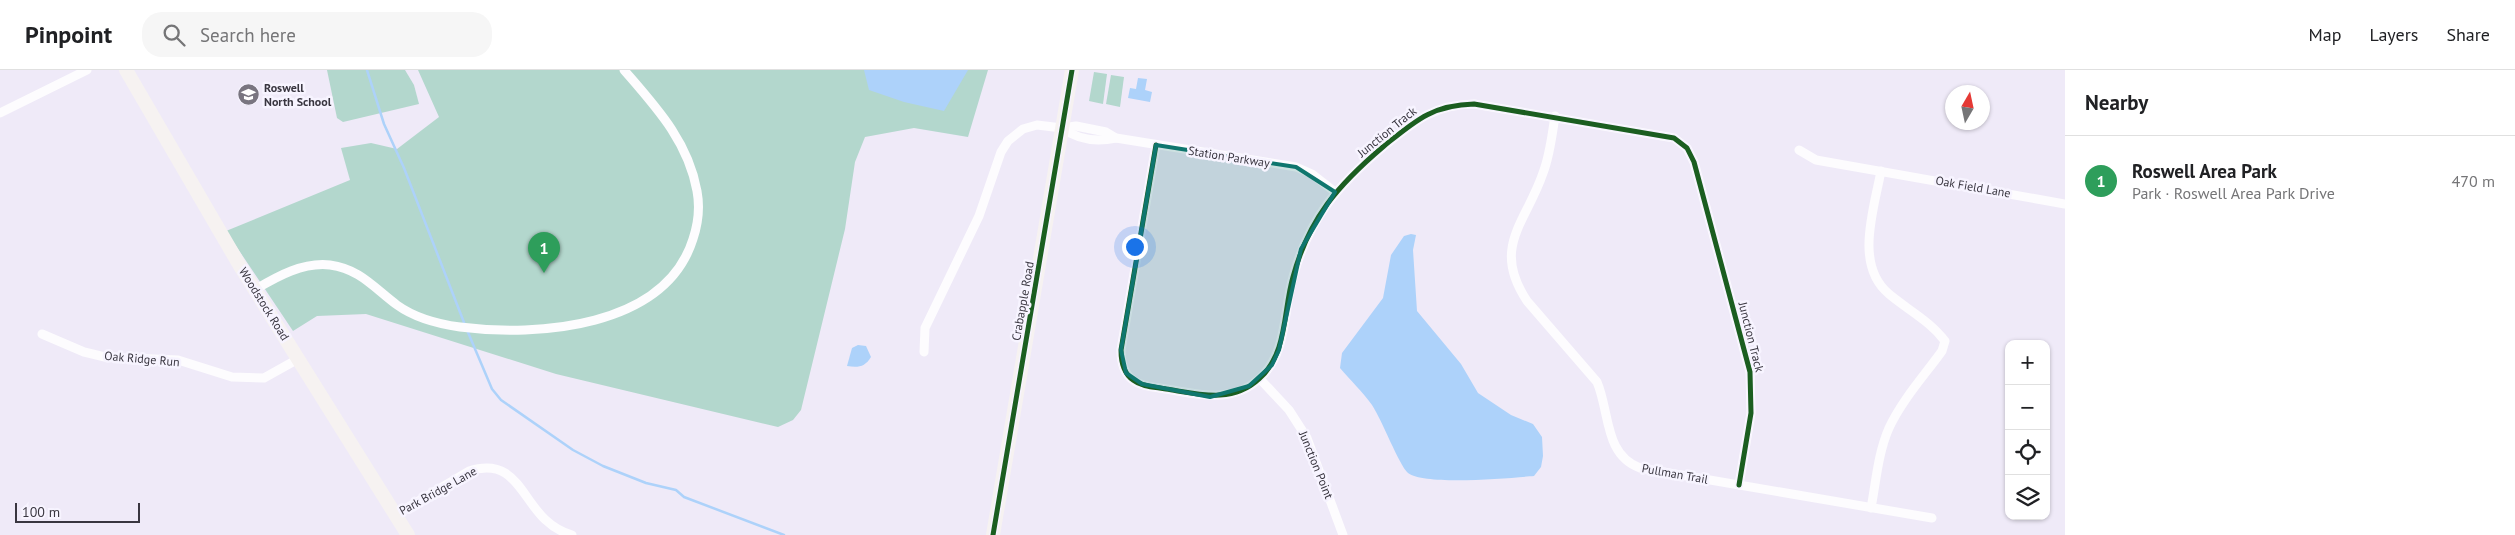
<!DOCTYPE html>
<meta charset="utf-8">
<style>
:root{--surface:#fff;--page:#f6f6f6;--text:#202124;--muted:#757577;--line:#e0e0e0;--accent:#797580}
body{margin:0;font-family:"PT Sans",sans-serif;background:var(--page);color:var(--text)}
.controls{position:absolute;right:15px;bottom:15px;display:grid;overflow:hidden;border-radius:10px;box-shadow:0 1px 4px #0004}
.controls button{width:45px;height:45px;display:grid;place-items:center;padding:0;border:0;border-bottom:1px solid var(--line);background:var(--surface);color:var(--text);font:25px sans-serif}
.compass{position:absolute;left:1945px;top:15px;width:45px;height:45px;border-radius:50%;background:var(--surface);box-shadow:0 1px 4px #0004;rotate:9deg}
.scale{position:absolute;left:15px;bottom:12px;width:125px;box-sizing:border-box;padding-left:5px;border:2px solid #393640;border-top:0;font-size:14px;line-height:18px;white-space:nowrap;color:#393640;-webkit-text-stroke:4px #f7f4ff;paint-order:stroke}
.you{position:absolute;left:1134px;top:176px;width:18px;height:18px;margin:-12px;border:4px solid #fff;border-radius:50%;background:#1a73e8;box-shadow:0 0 0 8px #1a73e833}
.badge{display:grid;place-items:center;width:32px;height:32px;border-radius:50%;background:var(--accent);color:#fff;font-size:16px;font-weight:700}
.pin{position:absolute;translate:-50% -41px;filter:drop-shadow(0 1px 2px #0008)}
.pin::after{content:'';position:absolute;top:26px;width:18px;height:15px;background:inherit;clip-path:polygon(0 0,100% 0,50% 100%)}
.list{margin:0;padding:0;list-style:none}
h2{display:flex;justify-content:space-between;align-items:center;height:65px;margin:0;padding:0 20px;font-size:21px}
h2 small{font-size:16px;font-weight:400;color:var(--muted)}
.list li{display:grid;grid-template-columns:32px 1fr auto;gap:15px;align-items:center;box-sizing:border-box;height:90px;padding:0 20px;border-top:1px solid var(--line)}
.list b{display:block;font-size:19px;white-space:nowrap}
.list p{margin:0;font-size:16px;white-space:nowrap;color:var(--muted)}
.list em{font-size:16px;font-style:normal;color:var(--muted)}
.icon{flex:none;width:28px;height:28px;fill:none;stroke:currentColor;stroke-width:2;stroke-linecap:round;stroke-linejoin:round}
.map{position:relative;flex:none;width:2065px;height:465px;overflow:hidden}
header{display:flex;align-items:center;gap:30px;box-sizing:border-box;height:70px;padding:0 25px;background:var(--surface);border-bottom:1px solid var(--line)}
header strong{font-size:24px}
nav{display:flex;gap:28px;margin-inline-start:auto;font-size:18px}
.search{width:350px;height:45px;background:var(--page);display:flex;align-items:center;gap:12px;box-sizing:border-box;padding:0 18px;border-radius:20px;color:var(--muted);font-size:19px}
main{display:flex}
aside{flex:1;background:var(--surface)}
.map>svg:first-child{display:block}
</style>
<header>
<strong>Pinpoint</strong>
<div class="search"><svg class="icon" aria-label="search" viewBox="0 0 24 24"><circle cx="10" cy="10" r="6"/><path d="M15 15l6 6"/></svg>Search here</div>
<nav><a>Map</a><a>Layers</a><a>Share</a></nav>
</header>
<main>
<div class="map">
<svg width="2065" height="465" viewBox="0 0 2065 465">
<rect width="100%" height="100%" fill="#efeaf8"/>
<g fill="#b3d7cd">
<path d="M327,0H405L414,15L419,34L343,52L337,48Z"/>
<path d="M418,0H988L968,67L914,58L865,67L855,92L845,159L801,340L793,350L778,357L556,304L366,244L317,246L293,261L226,161L350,110L341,78L371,73L397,79L439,47Z"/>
<path d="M1094,2L1107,4L1103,34L1089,31Z"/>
<path d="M1111,5L1124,7L1120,37L1106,34Z"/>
</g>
<g fill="#add2fa">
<path d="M864,0H968L944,41L904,32L869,20Z"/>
<path d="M1138,8L1147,9L1145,20L1152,22L1150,32L1128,28L1130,18L1136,19Z"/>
<path d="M1411,164L1416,165L1413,180L1417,241L1461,294L1478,323L1511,345L1533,354L1542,367L1543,386L1541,397L1534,406C1509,408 1426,416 1408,403C1399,395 1382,350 1372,335C1363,322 1350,310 1340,298L1342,283L1383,228L1391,185L1404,166Z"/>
<path d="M858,275L866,276L871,287C865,297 858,298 847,296L852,278Z"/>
</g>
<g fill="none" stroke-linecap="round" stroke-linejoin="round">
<g stroke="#add2fa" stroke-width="2.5">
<path d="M367,0L384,54L404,98L465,255"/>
<path d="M467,260L492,319L501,330L573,380L603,396L646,413L676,420L684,427L784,465"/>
</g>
<g stroke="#fdfcfe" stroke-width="9">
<path d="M0,43L87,0"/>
<path d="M1555,46C1552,65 1550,85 1543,103C1526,153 1491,177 1527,231L1597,312C1610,342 1604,385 1640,398L1932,448"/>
<path d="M1062,58C1078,70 1097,72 1116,68"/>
<path d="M1156,75L1121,280C1121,292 1123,303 1133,310C1142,317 1155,317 1166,319C1198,324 1232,334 1259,309C1288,283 1283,241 1293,207C1309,148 1338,115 1384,76C1415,51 1432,35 1474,34L1674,68L1687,78L1694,92L1750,302L1751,343L1739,415"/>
<path d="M1799,80L1816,90L2065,134"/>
<path d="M256,219C278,206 303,192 330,195C360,199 374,218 397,235C415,248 438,254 460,257C537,267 665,258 693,169C698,154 700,137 697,121C688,71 656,37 624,0"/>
<path d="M42,264L84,282L105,287L178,290L232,307L264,308L298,289"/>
<path d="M924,282L925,258L979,146L1001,82L1008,71L1023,59L1037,55L1062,58L1076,56L1106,62L1116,68L1296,97L1312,104L1335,122"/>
<path d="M1260,309L1289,340L1307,368L1343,465"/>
<path d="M1871,438C1876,412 1878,383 1889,358C1902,330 1924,306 1942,281L1945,271C1930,251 1908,240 1889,224C1854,195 1874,139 1881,101"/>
<path d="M395,445L469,401C527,383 520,451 572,465"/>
</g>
<g stroke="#f6f2f1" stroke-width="14">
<path d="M126,0L240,196L408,465"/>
<path d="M993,465L1072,0"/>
</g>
<defs>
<g id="cycleway">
<path d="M1156,75L1121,280C1121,292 1123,303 1133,310C1142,317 1155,317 1166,319C1198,324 1232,334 1259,309C1288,283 1283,241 1293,207C1309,148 1338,115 1384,76C1415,51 1432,35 1474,34L1674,68L1687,78L1694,92L1750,302L1751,343L1739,415"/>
<path d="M993,465L1072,0"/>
</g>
</defs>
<use href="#cycleway" stroke="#f7f4ff" stroke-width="8"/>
<use href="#cycleway" stroke="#1b5e20" stroke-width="5"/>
</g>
<path fill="#0f766e" fill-opacity="0.2" stroke="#0f766e" stroke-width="4" stroke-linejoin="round" d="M1156,75L1296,97L1335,122L1301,179L1279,280L1272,295L1249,316L1210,327L1142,314L1126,303L1121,280Z"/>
<defs>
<symbol id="school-disc" viewBox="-11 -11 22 22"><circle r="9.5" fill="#797580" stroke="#f7f4ff"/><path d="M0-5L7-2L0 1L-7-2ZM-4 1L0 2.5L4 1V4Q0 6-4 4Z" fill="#fff"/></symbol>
</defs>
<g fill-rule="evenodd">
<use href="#school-disc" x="236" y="12" width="25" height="25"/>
</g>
<g text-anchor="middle" stroke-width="5" stroke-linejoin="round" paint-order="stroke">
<g font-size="12" font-weight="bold" fill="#393640" stroke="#f7f4ff" text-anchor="start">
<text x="264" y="22">Roswell<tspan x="264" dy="14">North School</tspan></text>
</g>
<g font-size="12" fill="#393640" stroke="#f7f4ff">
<text transform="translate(1387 62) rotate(-39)" y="4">Junction Track</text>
<text transform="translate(1229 87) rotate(9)" y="4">Station Parkway</text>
<text transform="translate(1973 117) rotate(10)" y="4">Oak Field Lane</text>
<text transform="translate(1023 231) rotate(-80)" y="4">Crabapple Road</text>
<text transform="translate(264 234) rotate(58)" y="4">Woodstock Road</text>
<text transform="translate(1751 267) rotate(76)" y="4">Junction Track</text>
<text transform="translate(142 289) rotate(5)" y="4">Oak Ridge Run</text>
<text transform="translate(1316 395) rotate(68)" y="4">Junction Point</text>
<text transform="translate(1675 404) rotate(10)" y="4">Pullman Trail</text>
<text transform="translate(438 421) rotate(-29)" y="4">Park Bridge Lane</text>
</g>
</g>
</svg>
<div class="controls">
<button>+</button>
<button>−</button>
<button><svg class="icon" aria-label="locate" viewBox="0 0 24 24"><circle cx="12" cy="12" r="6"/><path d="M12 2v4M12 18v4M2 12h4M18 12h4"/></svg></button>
<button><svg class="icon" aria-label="layers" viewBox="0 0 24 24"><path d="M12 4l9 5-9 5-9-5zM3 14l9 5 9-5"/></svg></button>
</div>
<svg class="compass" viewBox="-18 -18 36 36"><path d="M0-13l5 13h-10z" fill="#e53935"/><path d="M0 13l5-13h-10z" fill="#757577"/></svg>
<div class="scale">100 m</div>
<div class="you"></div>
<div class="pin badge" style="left:544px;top:203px;background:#2e9e5b">1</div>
</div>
<aside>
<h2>Nearby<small></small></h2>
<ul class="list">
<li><span class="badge" style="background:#2e9e5b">1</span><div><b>Roswell Area Park</b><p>Park · Roswell Area Park Drive</p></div><em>470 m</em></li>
</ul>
</aside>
</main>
